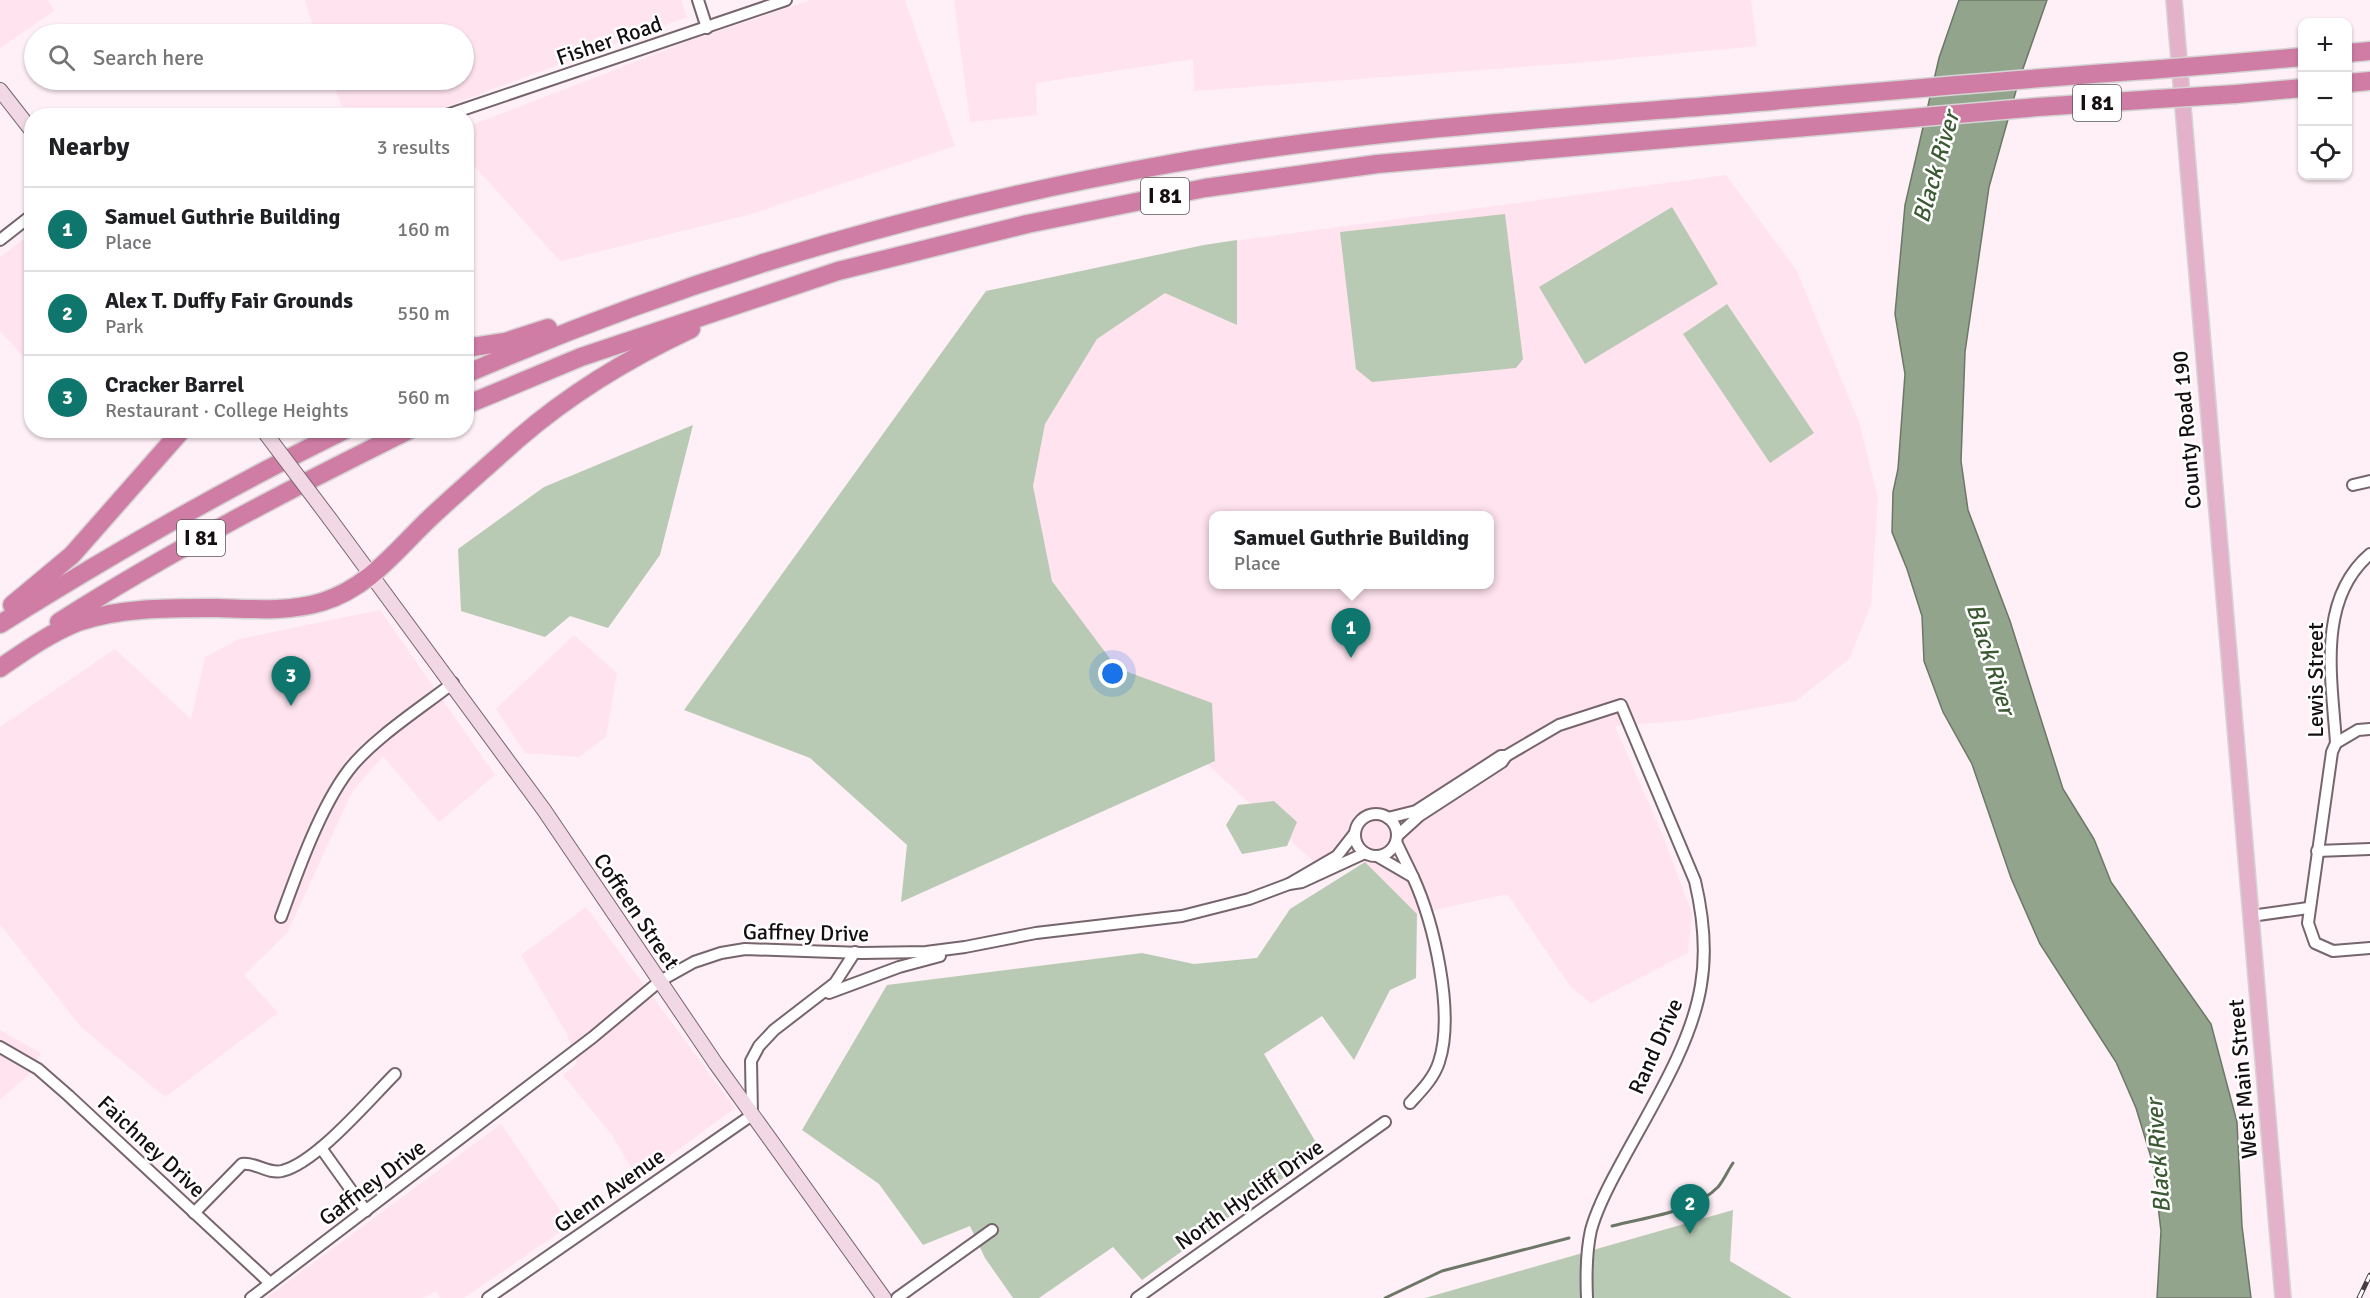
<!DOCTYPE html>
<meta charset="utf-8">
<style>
:root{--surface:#fff;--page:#f6f6f6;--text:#202124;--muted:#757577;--line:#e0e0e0;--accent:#0f766e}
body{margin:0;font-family:Signika,sans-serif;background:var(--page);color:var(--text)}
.controls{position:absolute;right:18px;top:18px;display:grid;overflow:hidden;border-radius:12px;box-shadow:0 2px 4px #0004}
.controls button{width:54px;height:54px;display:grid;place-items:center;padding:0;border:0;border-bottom:2px solid var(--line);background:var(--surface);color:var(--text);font:30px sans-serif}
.you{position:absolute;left:1113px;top:674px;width:21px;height:21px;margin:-15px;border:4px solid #fff;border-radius:50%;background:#1a73e8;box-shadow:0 0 0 9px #1a73e833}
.badge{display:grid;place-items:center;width:39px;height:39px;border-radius:50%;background:var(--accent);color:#fff;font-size:20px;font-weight:700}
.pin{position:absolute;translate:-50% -50px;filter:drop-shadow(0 2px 3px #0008)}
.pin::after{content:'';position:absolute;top:32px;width:21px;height:18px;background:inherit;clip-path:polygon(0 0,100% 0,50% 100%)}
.popup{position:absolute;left:1209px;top:511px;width:285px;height:78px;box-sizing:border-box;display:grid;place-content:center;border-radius:12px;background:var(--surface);filter:drop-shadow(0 2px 4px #0005);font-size:20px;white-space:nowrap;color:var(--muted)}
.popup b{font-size:22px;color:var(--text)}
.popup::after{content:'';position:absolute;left:50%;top:100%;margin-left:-12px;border:12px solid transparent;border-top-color:var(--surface)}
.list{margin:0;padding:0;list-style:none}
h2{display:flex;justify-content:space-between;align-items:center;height:78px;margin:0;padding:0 24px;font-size:26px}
h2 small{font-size:20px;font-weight:400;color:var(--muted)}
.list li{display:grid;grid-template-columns:39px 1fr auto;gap:18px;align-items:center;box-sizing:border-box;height:84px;padding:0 24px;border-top:2px solid var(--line)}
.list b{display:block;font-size:22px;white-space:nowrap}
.list p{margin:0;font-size:20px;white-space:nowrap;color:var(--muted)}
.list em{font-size:20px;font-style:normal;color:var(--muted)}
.icon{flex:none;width:33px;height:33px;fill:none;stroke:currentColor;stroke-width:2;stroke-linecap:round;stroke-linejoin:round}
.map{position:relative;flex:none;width:2370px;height:1298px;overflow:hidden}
.search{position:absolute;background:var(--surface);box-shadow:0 2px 4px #0004;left:24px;top:24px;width:450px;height:66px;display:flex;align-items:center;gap:15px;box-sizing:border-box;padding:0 21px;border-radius:33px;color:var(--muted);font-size:22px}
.panel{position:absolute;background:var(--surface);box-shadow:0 2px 4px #0004;left:24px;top:108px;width:450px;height:330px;border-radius:24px}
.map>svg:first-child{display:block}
</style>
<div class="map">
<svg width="2370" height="1298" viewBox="0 0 2370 1298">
<rect width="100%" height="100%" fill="#ffeff6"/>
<g fill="#ffe3ef" fill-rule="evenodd">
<path d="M0,0H48L54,11L0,48Z"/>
<path d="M305,0H681L687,17L445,107H342L332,80H464V34H315Z"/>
<path d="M811,0H905L955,146L748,215L560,261L467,158V127L689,41Z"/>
<path d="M954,0H1751L1757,46L1577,63L1194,91L1193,59L1036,83L1037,115L970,122Z"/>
<path d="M1726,175L1797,271L1860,425L1878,498L1871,605L1849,659L1796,701L1689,720L1615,726L1661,831L1692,913L1688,953L1591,1003L1571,987L1507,894L1417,914L1365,862L1315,863L1194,752L1117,668L1052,581L1033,486L1045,424L1097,339L1204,245ZM1213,516H1489V584H1213Z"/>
<path d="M31,234V365L0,331V257Z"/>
<path d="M380,610L495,775L439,822L383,756L352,792L287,933L244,975L278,1013L165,1097L81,1027L0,924V727L115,649L191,719L205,657L239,639Z"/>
<path d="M574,635L617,673L606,737L579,757L525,753L496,709Z"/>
<path d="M586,907L735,1108L638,1179L612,1135L563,1075L577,1064L567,1034L521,955Z"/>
<path d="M0,1030L41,1053L29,1074L0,1100Z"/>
<path d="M501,1124L570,1225L464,1298H440L436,1291L423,1298H266Z"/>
</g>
<g fill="#b9cab4">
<path d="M1672,207L1718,284L1585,364L1539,287Z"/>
<path d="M1505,214L1523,359L1516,368L1372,382L1356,369L1340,232Z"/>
<path d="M1237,240V325L1165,293L1097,339L1045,424L1033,486L1052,581L1117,668L1212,703L1215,761L901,902L907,845L810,758L684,710L986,291L1204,245Z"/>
<path d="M1727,304L1814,433L1770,463L1683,334Z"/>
<path d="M693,425L660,555L608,628L570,616L545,637L461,611L458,549L544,487Z"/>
<path d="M1274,801L1297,822L1287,846L1242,854L1226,825L1238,805Z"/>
<path d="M1365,862L1417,914L1416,978L1390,990L1354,1060L1322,1016L1264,1054L1321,1151L1142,1280L1113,1247L1039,1298H1013L985,1258L970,1226L923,1245L879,1184L802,1130L887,985L1142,953L1194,964L1257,958L1290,909Z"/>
<path d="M1733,1210L1730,1261L1792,1298H1425Z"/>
</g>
<path fill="#92a48c" stroke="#6c7767" stroke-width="1.5" d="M1959,0H2047L2019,80L1989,187L1965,352L1961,461L1968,510L2010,621L2063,789L2094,839L2111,882L2211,1024L2237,1122L2242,1226L2251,1298H2157L2161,1231L2153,1164L2136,1108L2116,1062L2040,944L2011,878L1972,764L1943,712L1924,661L1922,616L1907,569L1892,532L1893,492L1898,469L1905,374L1895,314L1905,205L1939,58Z"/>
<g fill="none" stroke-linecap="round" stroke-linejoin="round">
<g stroke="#6c7767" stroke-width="3">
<path d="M1612,1226C1645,1217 1693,1213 1718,1187C1724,1180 1728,1170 1733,1163"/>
<path d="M1385,1298L1442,1271L1569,1238"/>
</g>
<defs>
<g id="minor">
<path d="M698,0L707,28"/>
<path d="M444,116L786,0"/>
<path d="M0,240L32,215"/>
<path d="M2353,485L2370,481"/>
<path d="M2370,554C2316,600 2332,680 2336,743L2332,752L2308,923L2315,943L2333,951L2370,948"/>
<path d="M2336,743L2358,730L2370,729"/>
<path d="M1506,756L1559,725L1621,705L1695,881C1703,915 1707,950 1701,985C1691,1047 1648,1112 1619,1167C1608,1187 1597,1208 1591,1230C1586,1252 1586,1275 1587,1298"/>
<circle cx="1376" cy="835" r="21"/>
<path d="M1388,818L1416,811L1501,756H1506L1502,762L1419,816L1397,836"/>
<path d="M1355,833L1337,856L1289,884L1302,882L1365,853"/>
<path d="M2317,851L2370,849"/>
<path d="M1377,856L1413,877L1396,842"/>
<path d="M2251,916L2308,908"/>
<path d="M281,917C297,873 320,808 348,771C371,740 421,708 453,683"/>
<path d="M829,993L899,967L940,956"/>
<path d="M0,1047L38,1069L69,1096L270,1283"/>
<path d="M1410,1103C1421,1091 1434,1078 1439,1062C1455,1013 1434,923 1413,877"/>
<path d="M321,1148L366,1211"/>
<path d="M194,1213L242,1164C256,1162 267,1174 282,1171C316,1163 369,1100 395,1074"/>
<path d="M251,1298L593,1037L660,981L694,962L721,953L745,949L862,953L926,952L965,947L1036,933L1182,916L1249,899L1289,884"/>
<path d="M488,1298L752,1115L751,1061L759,1046L774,1030L835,983L855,952"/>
<path d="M897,1298L992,1230"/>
<path d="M1137,1298L1385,1122"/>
</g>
<g id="secondary">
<path d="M0,90L32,131"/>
<path d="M330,519L544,810L716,1064L884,1298"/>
</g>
<path id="primary" d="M2174,0L2283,1298"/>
<g id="motorway">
<path d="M2348,53L2370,51"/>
<path d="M2222,64L2302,57"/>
<path d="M2348,83L2370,81"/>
<path d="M2236,94L2302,88"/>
<path d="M466,348L505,342L548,328"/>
<path d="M466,374C691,276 928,207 1169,164C1347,132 1529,120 1710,106C1856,94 2003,80 2149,70"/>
<path d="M466,405L581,357L838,271L1027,224L1205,188L1377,164L2038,107L2157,99"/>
<path d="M12,605L72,555L182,430"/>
<path d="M59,622C172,550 290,489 409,430"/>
<path d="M0,624C112,554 226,488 345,430"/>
<path d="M0,668C25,651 50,633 78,622C121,607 173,608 218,608C252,609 289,612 322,602C370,587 396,550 431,517C460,490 490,464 519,438C571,393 629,358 691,329"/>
</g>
</defs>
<use href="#minor" stroke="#76656d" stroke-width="14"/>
<use href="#secondary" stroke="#76656d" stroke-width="16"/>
<use href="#primary" stroke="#d5d4d4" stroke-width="18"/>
<use href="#motorway" stroke="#d5d4d4" stroke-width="21"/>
<use href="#minor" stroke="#fff" stroke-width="10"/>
<use href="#secondary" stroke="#f1d8e4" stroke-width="14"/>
<use href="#primary" stroke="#e3b1c9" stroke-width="15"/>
<use href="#motorway" stroke="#d07da5" stroke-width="18"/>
<defs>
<path id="rail" d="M2359,1298L2370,1275"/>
</defs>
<use href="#rail" stroke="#443c40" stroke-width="5"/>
<use href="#rail" stroke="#fff" stroke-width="3" stroke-dasharray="9" stroke-linecap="butt"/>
<defs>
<path id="secondary-bridge" d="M263,430L330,519"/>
<g id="motorway-bridge">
<path d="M2149,70L2222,64"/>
<path d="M2157,99L2236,94"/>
</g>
</defs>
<use href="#secondary-bridge" stroke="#76656d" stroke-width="16" stroke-linecap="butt"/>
<use href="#motorway-bridge" stroke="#d5d4d4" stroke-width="21" stroke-linecap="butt"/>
<use href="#secondary-bridge" stroke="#f1d8e4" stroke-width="14"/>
<use href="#motorway-bridge" stroke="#d07da5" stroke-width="18"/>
</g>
<g text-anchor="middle" stroke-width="5" stroke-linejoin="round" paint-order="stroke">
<g fill="#fff" stroke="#5b5759" stroke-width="1.5">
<rect x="2073" y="85" width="48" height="36" rx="4.5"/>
<rect x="1141" y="178" width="48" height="36" rx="4.5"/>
<rect x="177" y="520" width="48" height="36" rx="4.5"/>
</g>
<g font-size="21" font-weight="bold" fill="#150f12">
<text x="2097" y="110">I 81</text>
<text x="1165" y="203">I 81</text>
<text x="201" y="545">I 81</text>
</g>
<g font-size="22" fill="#150f12" stroke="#fff">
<text transform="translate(609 40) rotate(-19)" y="8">Fisher Road</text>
<text transform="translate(2186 430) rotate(-95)" y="8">County Road 190</text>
<text transform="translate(2315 680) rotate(-90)" y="8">Lewis Street</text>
<text transform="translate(637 911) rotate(56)" y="8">Coffeen Street</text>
<text transform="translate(806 932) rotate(1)" y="8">Gaffney Drive</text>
<text transform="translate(1655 1046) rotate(-66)" y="8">Rand Drive</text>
<text transform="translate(2242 1079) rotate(-95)" y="8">West Main Street</text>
<text transform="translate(152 1146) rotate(43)" y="8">Faichney Drive</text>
<text transform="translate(372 1182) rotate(-37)" y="8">Gaffney Drive</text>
<text transform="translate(609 1190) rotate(-35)" y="8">Glenn Avenue</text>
<text transform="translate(1249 1194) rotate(-35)" y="8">North Hycliff Drive</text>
</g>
<g font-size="24" font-style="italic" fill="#3b5932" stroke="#fff">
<text transform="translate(1936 167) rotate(-74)" y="8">Black River</text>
<text transform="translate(1991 659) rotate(73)" y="8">Black River</text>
<text transform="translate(2158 1156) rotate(-94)" y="8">Black River</text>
</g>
</g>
</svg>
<div class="controls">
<button>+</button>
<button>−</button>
<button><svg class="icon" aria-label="locate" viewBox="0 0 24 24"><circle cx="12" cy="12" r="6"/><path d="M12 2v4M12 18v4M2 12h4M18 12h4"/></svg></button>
</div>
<div class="you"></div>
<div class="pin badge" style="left:1351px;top:658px">1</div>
<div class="popup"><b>Samuel Guthrie Building</b>Place</div>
<div class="pin badge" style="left:1690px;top:1234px">2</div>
<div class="pin badge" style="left:291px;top:706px">3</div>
<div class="search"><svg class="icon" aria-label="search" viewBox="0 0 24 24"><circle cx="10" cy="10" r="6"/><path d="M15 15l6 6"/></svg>Search here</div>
<section class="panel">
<h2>Nearby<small>3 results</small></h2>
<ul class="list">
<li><span class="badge">1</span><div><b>Samuel Guthrie Building</b><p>Place</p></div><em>160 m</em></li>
<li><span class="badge">2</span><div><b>Alex T. Duffy Fair Grounds</b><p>Park</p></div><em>550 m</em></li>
<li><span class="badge">3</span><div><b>Cracker Barrel</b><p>Restaurant · College Heights</p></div><em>560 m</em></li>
</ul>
</section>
</div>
